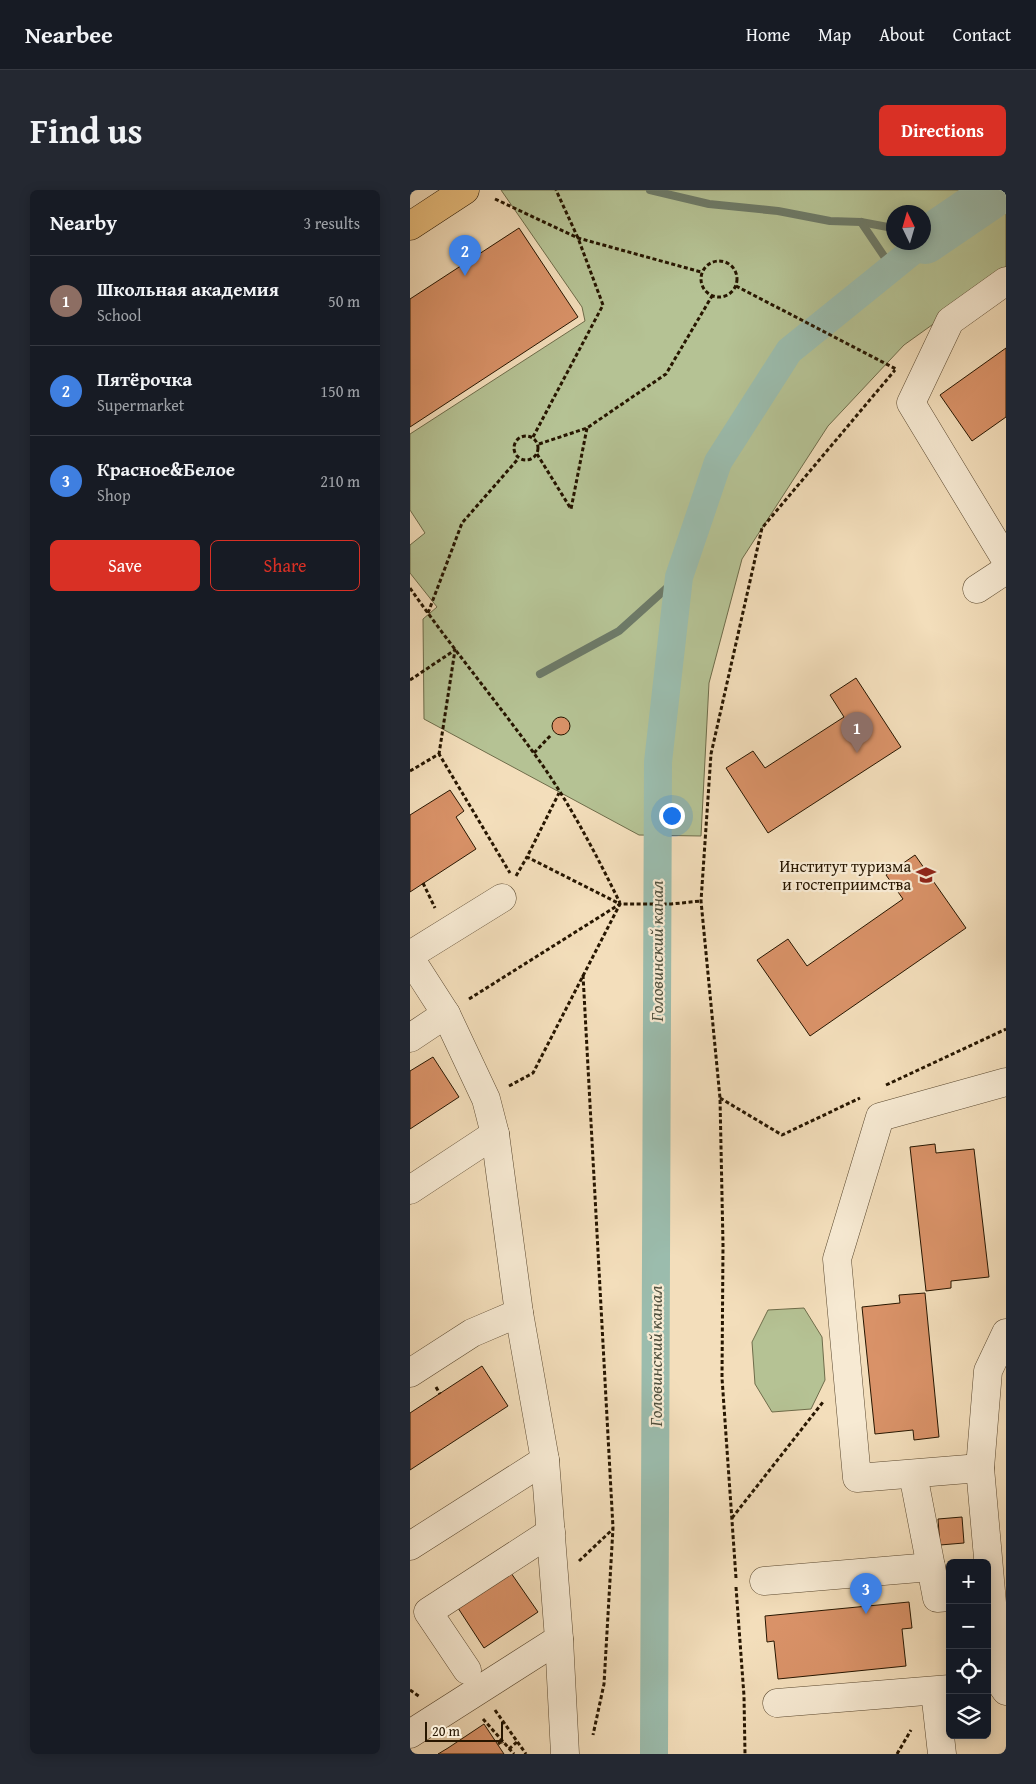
<!DOCTYPE html>
<meta charset="utf-8">
<style>
:root{--surface:#171b24;--page:#242831;--text:#f1f3f6;--muted:#9ea1a6;--line:#363941;--accent:#d93025}
body{margin:0;font-family:"Gentium Book Plus",serif;background:var(--page);color:var(--text)}
.controls{position:absolute;right:15px;bottom:15px;display:grid;overflow:hidden;border-radius:8px;box-shadow:0 2px 12px #0003}
.controls button{width:45px;height:45px;display:grid;place-items:center;padding:0;border:0;border-bottom:1px solid var(--line);background:var(--surface);color:var(--text);font:25px sans-serif}
.compass{position:absolute;left:476px;top:15px;width:45px;height:45px;border-radius:50%;background:var(--surface);box-shadow:0 2px 12px #0003;rotate:355deg}
.scale{position:absolute;left:15px;bottom:12px;width:78px;box-sizing:border-box;padding-left:5px;border:2px solid #271600;border-top:0;font-size:14px;line-height:18px;white-space:nowrap;color:#271600;-webkit-text-stroke:4px #f7ead3;paint-order:stroke}
.you{position:absolute;left:261px;top:625px;width:18px;height:18px;margin:-12px;border:4px solid #fff;border-radius:50%;background:#1a73e8;box-shadow:0 0 0 8px #1a73e833}
.badge{display:grid;place-items:center;width:32px;height:32px;border-radius:50%;background:var(--accent);color:#fff;font-size:16px;font-weight:700}
.pin{position:absolute;translate:-50% -41px;filter:drop-shadow(0 1px 2px #0008)}
.pin::after{content:'';position:absolute;top:26px;width:18px;height:15px;background:inherit;clip-path:polygon(0 0,100% 0,50% 100%)}
.list{margin:0;padding:0;list-style:none}
h2{display:flex;justify-content:space-between;align-items:center;height:65px;margin:0;padding:0 20px;font-size:21px}
h2 small{font-size:16px;font-weight:400;color:var(--muted)}
.list li{display:grid;grid-template-columns:32px 1fr auto;gap:15px;align-items:center;box-sizing:border-box;height:90px;padding:0 20px;border-top:1px solid var(--line)}
.list b{display:block;font-size:19px;white-space:nowrap}
.list p{margin:0;font-size:16px;white-space:nowrap;color:var(--muted)}
.list em{font-size:16px;font-style:normal;color:var(--muted)}
.actions{display:flex;gap:10px;padding:15px 20px}
.actions a{flex:1;padding:11px 0;border:1px solid var(--accent);border-radius:8px;text-align:center;font-size:18px;color:var(--accent)}
.actions .main{background:var(--accent);color:#fff}
.icon{flex:none;width:28px;height:28px;fill:none;stroke:currentColor;stroke-width:2;stroke-linecap:round;stroke-linejoin:round}
.map{position:relative;flex:none;width:596px;height:1564px;overflow:hidden;border-radius:8px}
header{display:flex;align-items:center;gap:30px;box-sizing:border-box;height:70px;padding:0 25px;background:var(--surface);border-bottom:1px solid var(--line)}
header strong{font-size:24px}
nav{display:flex;gap:28px;margin-inline-start:auto;font-size:18px}
.intro{display:flex;align-items:center;justify-content:space-between;box-sizing:border-box;height:120px;padding:0 30px}
h1{margin:0;font-size:35px}
.button{padding:12px 22px;border-radius:8px;background:var(--accent);color:#fff;font-size:18px;font-weight:700}
main{display:flex;gap:30px;padding:0 30px}
aside{flex:1;background:var(--surface);border-radius:8px;box-shadow:0 2px 12px #0003}
.map>svg:first-child{display:block}
</style>
<header>
<strong>Nearbee</strong>
<nav><a>Home</a><a>Map</a><a>About</a><a>Contact</a></nav>
</header>
<div class="intro"><h1>Find us</h1><a class="button">Directions</a></div>
<main>
<aside>
<h2>Nearby<small>3 results</small></h2>
<ul class="list">
<li><span class="badge" style="background:#8d6e63">1</span><div><b>Школьная академия</b><p>School</p></div><em>50 m</em></li>
<li><span class="badge" style="background:#3f7fe0">2</span><div><b>Пятёрочка</b><p>Supermarket</p></div><em>150 m</em></li>
<li><span class="badge" style="background:#3f7fe0">3</span><div><b>Красное&amp;Белое</b><p>Shop</p></div><em>210 m</em></li>
</ul>
<div class="actions"><a class="main">Save</a><a>Share</a></div>
</aside>
<div class="map">
<svg width="596" height="1564" viewBox="0 0 596 1564">
<rect width="100%" height="100%" fill="#f3debb"/>
<filter id="stains"><feTurbulence type="fractalNoise" baseFrequency=".004" numOctaves="4"/><feColorMatrix values="0 0 0 0 .2 0 0 0 0 .09 0 0 0 0 .02 0 0 0 .5 -.17"/></filter>
<radialGradient id="worn" r=".72"><stop offset=".6" stop-color="#630" stop-opacity="0"/><stop offset="1" stop-color="#630" stop-opacity=".3"/></radialGradient>
<g fill="#b5c294" stroke="#6e6c4a" fill-rule="evenodd">
<path d="M91,0H596V82L494,155L418,236L332,369L299,493L291,646L229,645L14,529L13,429L27,417L0,383V355L15,343L0,320V244L175,131L172,117ZM483,22H514V52H483Z"/>
<path d="M394,1118L412,1147L415,1190L401,1219L362,1222L345,1194L342,1152L358,1120Z"/>
</g>
<g fill="none" stroke-linecap="round" stroke-linejoin="round">
<g stroke="#6d7a68" stroke-width="8">
<path d="M240,0L299,14L368,21L420,31L451,32L483,38"/>
<path d="M451,32L482,78"/>
<path d="M514,50L515,51"/>
<path d="M130,484L209,441L269,387"/>
</g>
<path stroke="#9bbcad" stroke-width="28" d="M244,1564L248,572L269,387L308,272L379,161L515,51"/>
<path stroke="#9bbcad" stroke-width="46" d="M515,51L590,0"/>
</g>
<g fill="#d99268" stroke="#271600">
<path d="M109,38L168,127L0,237V109Z"/>
<path d="M596,158V227L562,251L530,205Z"/>
<path d="M446,488L491,557L358,643L316,578L343,561L355,578L434,527L420,505Z"/>
<circle cx="151" cy="536" r="9"/>
<path d="M40,600L54,621L46,627L66,659L0,702V625Z"/>
<path d="M505,665L556,738L400,846L347,770L378,749L397,776L493,709L476,685Z"/>
<path d="M23,867L49,907L0,939V881Z"/>
<path d="M525,954L526,963L564,959L579,1087L541,1091V1098L516,1101L500,957Z"/>
<path d="M515,1103L529,1247L504,1250L503,1240L465,1244L452,1117L490,1113L489,1105Z"/>
<path d="M72,1176L98,1216L0,1280V1223Z"/>
<path d="M552,1327L554,1353L530,1355L528,1329Z"/>
<path d="M101,1383L128,1422L74,1458L48,1418Z"/>
<path d="M499,1412L502,1438L492,1439L496,1476L368,1489L364,1451L357,1452L355,1426Z"/>
<path d="M74,1534L94,1564H28L38,1558Z"/>
</g>
<g fill="none" stroke-linecap="round" stroke-linejoin="round">
<defs>
<g id="minor">
<path d="M596,91L540,131L501,213L596,370"/>
<path d="M567,399L596,380"/>
<path d="M0,765L92,708"/>
<path d="M0,768L36,824L76,909L85,944L109,1123L135,1270L149,1449L0,1544"/>
<path d="M0,848L36,824"/>
<path d="M0,1000L85,944"/>
<path d="M596,1143L578,1181L570,1278L589,1491L596,1501"/>
<path d="M0,1183L62,1143L109,1123"/>
<path d="M570,1278L447,1288L427,1069L470,927L596,892"/>
<path d="M503,1284L527,1408L540,1407"/>
<path d="M0,1356L135,1270"/>
<path d="M354,1391L521,1377"/>
<path d="M149,1449L155,1564"/>
<path d="M57,1480L18,1422L141,1342"/>
<path d="M525,1501L532,1564"/>
<path d="M367,1513L540,1499"/>
</g>
<path id="major" d="M0,36L55,0"/>
</defs>
<use href="#minor" stroke="#5a482f" stroke-width="29"/>
<use href="#major" stroke="#271600" stroke-width="29"/>
<g stroke="#271600" stroke-width="3" stroke-dasharray="4 2.5" stroke-linecap="butt">
<path d="M85,9L168,48L291,82"/>
<circle cx="309" cy="89" r="18"/>
<path d="M326,96L486,179"/>
<circle cx="116" cy="258" r="12"/>
<path d="M123,247L193,115L168,48L146,0"/>
<path d="M129,254L177,238L256,184L302,106"/>
<path d="M127,264L161,319L177,238"/>
<path d="M0,398C39,454 83,507 123,562C157,608 185,662 210,713"/>
<path d="M18,423L52,333L108,269"/>
<path d="M0,490L45,460L29,564"/>
<path d="M124,563L141,545"/>
<path d="M0,581L29,564L100,683"/>
<path d="M106,686L117,667"/>
<path d="M13,693L25,718"/>
<path d="M173,785L203,1338L194,1494L183,1545"/>
<path d="M59,809L210,714L117,667L149,603"/>
<path d="M476,895L596,839"/>
<path d="M99,896L123,883L210,714H261L291,711"/>
<path d="M310,908L372,945L450,908"/>
<path d="M26,1197L30,1204"/>
<path d="M322,1328L413,1212"/>
<path d="M169,1371L203,1339"/>
<path d="M326,1388L312,1188L313,1055L310,908L291,711L301,564L352,338L485,180"/>
<path d="M326,1397L334,1506L335,1564"/>
<path d="M0,1500L10,1507"/>
<path d="M85,1520L116,1564"/>
<path d="M73,1529L104,1564"/>
<path d="M88,1554L92,1551L93,1553"/>
<path d="M99,1559L107,1552"/>
<path d="M487,1564L501,1540"/>
</g>
<use href="#minor" stroke="#f7ead3" stroke-width="28"/>
<use href="#major" stroke="#eabf7e" stroke-width="28"/>
</g>
<defs>
<symbol id="university-bare" viewBox="-9 -9 18 18"><path d="M0-5L7-2L0 1L-7-2ZM-4 1L0 2.5L4 1V4Q0 6-4 4Z" fill="#8f2418" stroke="#f7ead3" stroke-width="2.5" paint-order="stroke"/></symbol>
</defs>
<g fill-rule="evenodd">
<use href="#university-bare" x="502" y="671" width="28" height="28"/>
</g>
<g text-anchor="middle" stroke-width="4.5" stroke-linejoin="round" paint-order="stroke">
<g font-size="16" fill="#271600" stroke="#f7ead3" text-anchor="end">
<text x="501" y="682">Институт туризма<tspan x="501" dy="18">и гостеприимства</tspan></text>
</g>
<g font-size="18" font-style="italic" fill="#50503d" stroke="#f7ead3">
<text transform="translate(247 761) rotate(-90)" y="6">Головинский канал</text>
<text transform="translate(246 1166) rotate(-90)" y="6">Головинский канал</text>
</g>
</g>
<rect width="100%" height="100%" filter="url(#stains)"/>
<rect width="100%" height="100%" fill="url(#worn)"/>
</svg>
<div class="controls">
<button>+</button>
<button>−</button>
<button><svg class="icon" aria-label="locate" viewBox="0 0 24 24"><circle cx="12" cy="12" r="6"/><path d="M12 2v4M12 18v4M2 12h4M18 12h4"/></svg></button>
<button><svg class="icon" aria-label="layers" viewBox="0 0 24 24"><path d="M12 4l9 5-9 5-9-5zM3 14l9 5 9-5"/></svg></button>
</div>
<svg class="compass" viewBox="-18 -18 36 36"><path d="M0-13l5 13h-10z" fill="#e53935"/><path d="M0 13l5-13h-10z" fill="#9ea1a6"/></svg>
<div class="scale">20 m</div>
<div class="you"></div>
<div class="pin badge" style="left:447px;top:563px;background:#8d6e63">1</div>
<div class="pin badge" style="left:55px;top:86px;background:#3f7fe0">2</div>
<div class="pin badge" style="left:456px;top:1424px;background:#3f7fe0">3</div>
</div>
</main>
